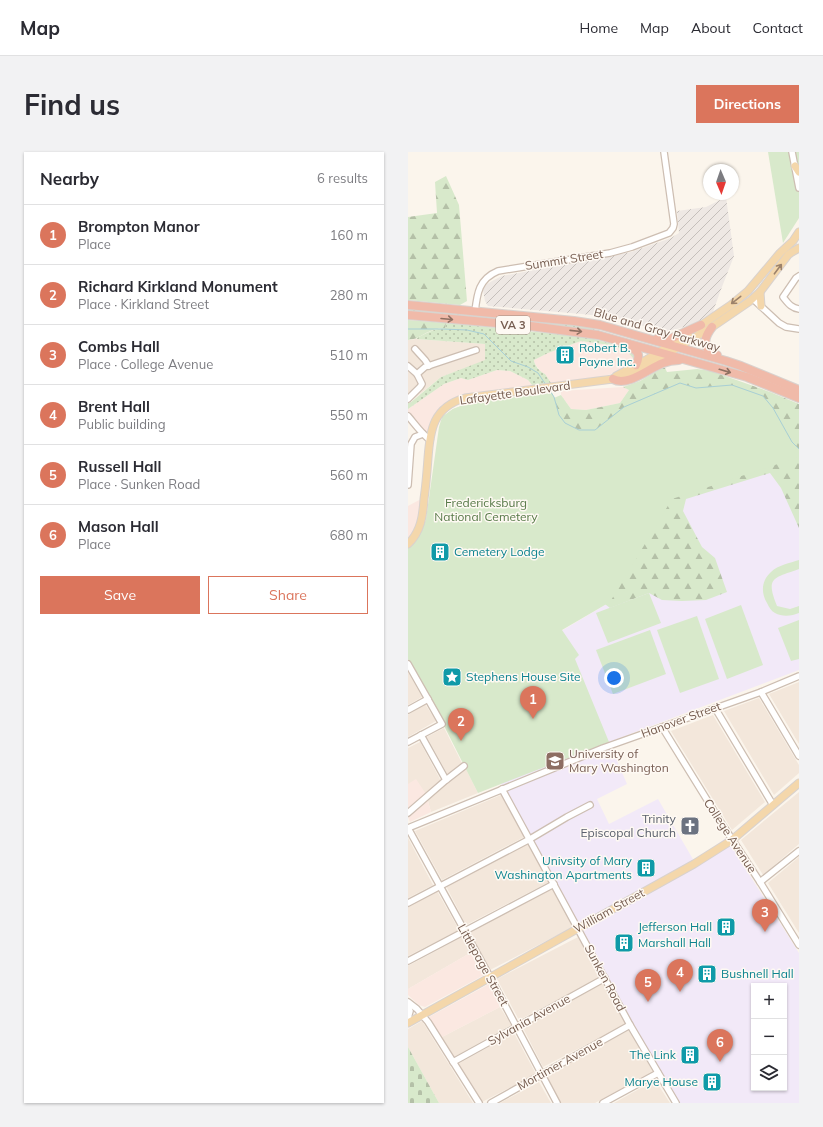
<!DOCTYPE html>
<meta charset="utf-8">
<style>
:root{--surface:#fff;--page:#f2f2f3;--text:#2b2b33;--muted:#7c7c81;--line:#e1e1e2;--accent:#db755c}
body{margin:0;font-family:Mulish,sans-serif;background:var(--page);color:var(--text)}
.controls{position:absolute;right:12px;bottom:12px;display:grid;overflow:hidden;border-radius:0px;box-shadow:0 1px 3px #0004}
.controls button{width:36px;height:36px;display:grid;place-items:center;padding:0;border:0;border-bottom:1px solid var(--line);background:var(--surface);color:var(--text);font:20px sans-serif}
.compass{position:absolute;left:295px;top:12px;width:36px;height:36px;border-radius:50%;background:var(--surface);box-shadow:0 1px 3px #0004;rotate:178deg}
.you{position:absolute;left:206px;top:526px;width:14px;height:14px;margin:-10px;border:3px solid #fff;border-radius:50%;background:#1a73e8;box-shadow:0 0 0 6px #1a73e833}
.badge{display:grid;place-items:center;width:26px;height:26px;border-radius:50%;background:var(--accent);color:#fff;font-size:13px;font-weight:700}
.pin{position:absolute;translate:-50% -33px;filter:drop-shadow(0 1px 2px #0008)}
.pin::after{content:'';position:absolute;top:21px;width:14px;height:12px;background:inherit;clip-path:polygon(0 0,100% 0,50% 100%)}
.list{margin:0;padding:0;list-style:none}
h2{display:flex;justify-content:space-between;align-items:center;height:52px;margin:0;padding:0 16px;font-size:17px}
h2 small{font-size:13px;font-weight:400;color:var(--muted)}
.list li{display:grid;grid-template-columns:26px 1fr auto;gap:12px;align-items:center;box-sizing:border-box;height:60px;padding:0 16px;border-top:1px solid var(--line)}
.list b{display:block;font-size:15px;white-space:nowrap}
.list p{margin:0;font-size:13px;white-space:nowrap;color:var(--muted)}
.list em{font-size:13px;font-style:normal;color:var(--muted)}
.actions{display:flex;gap:8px;padding:12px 16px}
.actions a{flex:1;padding:9px 0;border:1px solid var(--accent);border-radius:0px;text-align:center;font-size:14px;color:var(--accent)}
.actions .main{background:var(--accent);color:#fff}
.icon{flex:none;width:22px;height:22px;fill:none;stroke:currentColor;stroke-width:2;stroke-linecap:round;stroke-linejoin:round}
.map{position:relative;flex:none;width:391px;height:951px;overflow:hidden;border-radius:0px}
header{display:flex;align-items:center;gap:24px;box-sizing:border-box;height:56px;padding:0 20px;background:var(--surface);border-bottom:1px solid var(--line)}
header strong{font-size:19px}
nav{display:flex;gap:22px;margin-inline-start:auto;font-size:14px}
.intro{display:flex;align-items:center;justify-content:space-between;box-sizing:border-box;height:96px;padding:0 24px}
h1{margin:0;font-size:28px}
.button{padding:10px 18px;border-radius:0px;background:var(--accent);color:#fff;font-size:14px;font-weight:700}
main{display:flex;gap:24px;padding:0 24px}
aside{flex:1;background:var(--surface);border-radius:0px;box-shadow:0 1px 3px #0004}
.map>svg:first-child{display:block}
</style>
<header>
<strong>Map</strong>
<nav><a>Home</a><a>Map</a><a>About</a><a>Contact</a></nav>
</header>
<div class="intro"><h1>Find us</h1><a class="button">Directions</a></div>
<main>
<aside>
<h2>Nearby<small>6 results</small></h2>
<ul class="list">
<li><span class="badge">1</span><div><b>Brompton Manor</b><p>Place</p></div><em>160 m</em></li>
<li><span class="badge">2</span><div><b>Richard Kirkland Monument</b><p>Place · Kirkland Street</p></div><em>280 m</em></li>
<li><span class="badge">3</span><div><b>Combs Hall</b><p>Place · College Avenue</p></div><em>510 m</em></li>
<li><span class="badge">4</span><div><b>Brent Hall</b><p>Public building</p></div><em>550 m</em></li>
<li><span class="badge">5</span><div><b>Russell Hall</b><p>Place · Sunken Road</p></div><em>560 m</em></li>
<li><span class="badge">6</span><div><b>Mason Hall</b><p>Place</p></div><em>680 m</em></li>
</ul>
<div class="actions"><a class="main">Save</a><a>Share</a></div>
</aside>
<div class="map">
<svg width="391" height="951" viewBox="0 0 391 951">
<defs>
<pattern id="industrial-furrows" width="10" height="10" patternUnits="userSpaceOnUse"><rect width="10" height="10" fill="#eee8e4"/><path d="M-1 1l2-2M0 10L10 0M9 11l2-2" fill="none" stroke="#c5bfbb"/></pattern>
<pattern id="grass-dots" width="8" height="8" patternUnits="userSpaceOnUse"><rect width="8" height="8" fill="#d8e9cb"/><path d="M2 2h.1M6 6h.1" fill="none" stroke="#b4c0a7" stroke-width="1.8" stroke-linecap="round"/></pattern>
<pattern id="forest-firs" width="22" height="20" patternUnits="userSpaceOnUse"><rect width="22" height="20" fill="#d8e9cb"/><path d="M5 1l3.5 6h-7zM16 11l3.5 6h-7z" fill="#b4c0a7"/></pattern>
<pattern id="cemetery-stones" width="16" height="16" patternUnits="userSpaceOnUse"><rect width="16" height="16" fill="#d8e9cb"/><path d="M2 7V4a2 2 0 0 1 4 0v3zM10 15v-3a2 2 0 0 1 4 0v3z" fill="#b4c0a7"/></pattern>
</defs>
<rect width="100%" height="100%" fill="#fbf5ec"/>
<g fill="#f3e7db">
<path d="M8,187L77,192V209L33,225L1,251H0V188Z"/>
<path d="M0,520L14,545L0,553Z"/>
<path d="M391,530V592L361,542Z"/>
<path d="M351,546L391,613V621L366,643L316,559Z"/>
<path d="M17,552L28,569L0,585V563Z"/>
<path d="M305,563L357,650L324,678L263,579Z"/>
<path d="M36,576L55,613L40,623L19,585Z"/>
<path d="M12,590L33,629L18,642L0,632V596Z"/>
<path d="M57,615L70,641L23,660L20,649Z"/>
<path d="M391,640V692L355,723L333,688Z"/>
<path d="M93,643L116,685L34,728L7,679Z"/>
<path d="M0,686L25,733L0,746Z"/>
<path d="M119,689L141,730L58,773L37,732Z"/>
<path d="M391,705V781L360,731Z"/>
<path d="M143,734L165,775L82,818L60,777Z"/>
<path d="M29,739L51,778L0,804V755Z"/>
<path d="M172,784L193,825L111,868L89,827Z"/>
<path d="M54,785L62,801L0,837V814Z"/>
<path d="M196,831L218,872L135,915L114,874Z"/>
<path d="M92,855L103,873L46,905L34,885Z"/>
<path d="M14,869L65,951H31L0,895V877Z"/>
<path d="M221,878L245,920L187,951H151L138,925Z"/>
<path d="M106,881L128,922L74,950L50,912Z"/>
<path d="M247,928L262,951H206Z"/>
<path d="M131,930L143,951H92Z"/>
</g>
<g fill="#fbe8e1">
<path d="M173,189L201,193L218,198L225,205L229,204L228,210L209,220L200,223L162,230L143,232L137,222L134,221L127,212L126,208L140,201Z"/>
<path d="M89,218L102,219L120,228L124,233L55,243L45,246L33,254L25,264L22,270L19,283L0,259V257L36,232L53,226L60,228Z"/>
<path d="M215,235L221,238L212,251L178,258L163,257L153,243V239Z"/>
<path d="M13,347L10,368L5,380L0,386V354Z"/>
<path d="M8,627L18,642L0,659V632Z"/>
<path d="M20,649L23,660L2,670L0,665Z"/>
<path d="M62,801L76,823L17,855L11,853L0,843V837Z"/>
<path d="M81,832L92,855L34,885L21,865Z"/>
</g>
<path fill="url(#industrial-furrows)" d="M318,45L326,104L312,140L305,160L293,168L279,174L269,177L257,179L245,177L209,166L174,162L80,154L77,149L75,138L78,133L84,129L94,124L223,100L263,86L271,81L269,59L298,55Z"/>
<path fill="#f2e9f8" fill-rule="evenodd" d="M391,305V518L201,590L219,632L189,647L201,672L250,647L286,709L318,686L391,801V951H271L251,919L126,689L93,632L59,535L202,450L263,347ZM346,834H376V936H346Z"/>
<g fill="url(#grass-dots)">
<path d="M0,156L187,175L186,179L0,161Z"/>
<path d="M38,171L179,185L225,198L229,204L225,206L218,198L201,193L173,189L140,201L126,208C126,213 132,220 137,222L143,231L124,233L120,228L102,219L89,218L60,228L53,226L36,232L0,257V251H2L33,225L77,208V192L8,187C17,181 26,177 37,176Z"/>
</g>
<g fill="url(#forest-firs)">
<path d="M38,24L51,53L59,149L52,153L0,148V65L29,61L27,30Z"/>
<path d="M0,168L38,171L37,176C30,176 24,178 18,181C10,185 9,187 0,188Z"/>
<path d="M254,216H257L259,220L289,217L303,219L362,240L391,252V376L373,336L362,321L278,347L275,359L294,395L307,406L319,440L298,448L274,449L254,448L241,441L202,456L193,449L34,265L45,257L64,250L141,248L153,243L163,257L178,258L212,251L221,238L215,235L232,229Z"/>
</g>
<path fill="url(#cemetery-stones)" d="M0,895L31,951H0Z"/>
<g fill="#d8e9cb">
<path d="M360,0H391V66L375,91Z"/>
<path d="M272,231L288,236L324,233L355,244L365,256L384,290L391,297V305L264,347L202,450L154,478L171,503L167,507L201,590L93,632L70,641L25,552L0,507V396C10,388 14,379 18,367L31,275L34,265L45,257L64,250L144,241L146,245L151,263L157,271L171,278H187L216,255Z"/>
<path d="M391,408V417C366,426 357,425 369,454L382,457L391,454V461C384,464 374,465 367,461C363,459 361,455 359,451C353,441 353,429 363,420C370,413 382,411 391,408Z"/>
<path d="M241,441L253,471L200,491L188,461Z"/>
<path d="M333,453L355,513L319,527L297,467Z"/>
<path d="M289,464L311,527L272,541L249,478Z"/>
<path d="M391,468V507L383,509L370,476Z"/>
<path d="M242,478L258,522L205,542L188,498Z"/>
</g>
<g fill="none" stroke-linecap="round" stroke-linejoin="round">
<g stroke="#a8cfd5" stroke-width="1">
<path d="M0,177H35L59,178L76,182L103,209L120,215L130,221L138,233"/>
<path d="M141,237L146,245L151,263L157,271L171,278H187L216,255L272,231L288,236L324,233L355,244L365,256L384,290L391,297"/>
</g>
<defs>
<g id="minor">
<path d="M384,0L391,36"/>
<path d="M391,124L388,126L375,145C380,151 383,156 391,157"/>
<path d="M345,147L371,171L378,175L391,177"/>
<path d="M67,160C69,141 71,127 90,119L202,101L224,95L261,81L265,76L266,72L256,0"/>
<path d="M7,197L17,208L21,214"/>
<path d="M0,214L9,222L14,232L12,235L0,247"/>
<path d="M9,222L17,215L68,198"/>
<path d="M0,264C7,272 13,281 22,288"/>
<path d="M0,333L3,292L7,285L15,282"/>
<path d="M0,512L34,572L0,590"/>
<path d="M353,540L391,604"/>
<path d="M307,556L365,653"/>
<path d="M0,558L20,547"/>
<path d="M254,575L314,672L352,730L391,793"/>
<path d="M13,583L38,628"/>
<path d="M94,637L222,873L268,951"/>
<path d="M0,661L38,628L56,614"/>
<path d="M352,730L391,699"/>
<path d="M0,751L122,687L159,665L182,653"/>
<path d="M0,809L146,732"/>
<path d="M0,850L9,857L20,870L71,951"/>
<path d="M0,854L2,859L0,866"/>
<path d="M45,910L197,826"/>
<path d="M83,951L222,873"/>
<path d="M149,951L82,825L0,676L195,596L353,540L391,524"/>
<path d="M195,951L250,921"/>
</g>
<g id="major">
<path d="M387,14L391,20"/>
<path d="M352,140L353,154"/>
<path d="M289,176L323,153L340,139L372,101L385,89L391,80"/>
<path d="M208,224L238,208L280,182"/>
<path d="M0,392C13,380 15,363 16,347C18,333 19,320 20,306C22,278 25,255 57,246L205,227L227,221L304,175L342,149L352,140L380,103L384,100L391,96"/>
<path d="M0,871L286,712L324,688L391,631"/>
</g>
<g id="highway">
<path d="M0,153L166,169L192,173L318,209L333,214L391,238"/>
<path d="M0,163L122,174L190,183L339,225L391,246"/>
<path d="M304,175C298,183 295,189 300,198L309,203"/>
<path d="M249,187L264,186L293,173"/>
<path d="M220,194C230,199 233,202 228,213"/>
<path d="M205,227C220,235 241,216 255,211C260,209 266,208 271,208"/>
</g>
</defs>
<use href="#minor" stroke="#cdbeb2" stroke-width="8"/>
<use href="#major" stroke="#d9d2ce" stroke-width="9"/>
<use href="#highway" stroke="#d9d2ce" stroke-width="10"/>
<use href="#minor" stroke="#fff" stroke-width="5.5"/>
<use href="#major" stroke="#f4d7ab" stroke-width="7"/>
<use href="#highway" stroke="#f0baa9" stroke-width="8"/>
</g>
<defs><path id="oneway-shaft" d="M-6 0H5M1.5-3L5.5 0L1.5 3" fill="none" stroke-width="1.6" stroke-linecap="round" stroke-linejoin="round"/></defs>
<g stroke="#9c826b">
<use href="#oneway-shaft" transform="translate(370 117) rotate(-53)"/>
<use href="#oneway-shaft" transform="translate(328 148) rotate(142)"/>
</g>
<g stroke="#8e7062">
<use href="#oneway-shaft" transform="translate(39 167) rotate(5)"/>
<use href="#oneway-shaft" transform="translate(168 179) rotate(6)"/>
<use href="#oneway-shaft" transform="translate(317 219) rotate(16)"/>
</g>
<defs>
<symbol id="building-square" viewBox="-11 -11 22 22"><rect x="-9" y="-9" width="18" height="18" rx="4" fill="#0f9aa8" stroke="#fef9f3"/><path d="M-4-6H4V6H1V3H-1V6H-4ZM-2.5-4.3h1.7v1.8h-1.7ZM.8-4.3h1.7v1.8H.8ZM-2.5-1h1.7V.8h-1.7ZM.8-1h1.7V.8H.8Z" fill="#fff"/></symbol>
<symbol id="sight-square" viewBox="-11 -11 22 22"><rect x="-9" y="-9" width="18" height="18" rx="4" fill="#0f9aa8" stroke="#fef9f3"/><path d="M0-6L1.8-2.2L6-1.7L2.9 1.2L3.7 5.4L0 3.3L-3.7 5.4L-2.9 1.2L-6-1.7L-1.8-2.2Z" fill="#fff"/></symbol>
<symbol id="university-square" viewBox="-11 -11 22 22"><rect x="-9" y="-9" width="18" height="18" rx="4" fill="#8d6e63" stroke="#fef9f3"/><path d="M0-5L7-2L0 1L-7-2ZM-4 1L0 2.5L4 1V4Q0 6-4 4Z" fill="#fff"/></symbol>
<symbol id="church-square" viewBox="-11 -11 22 22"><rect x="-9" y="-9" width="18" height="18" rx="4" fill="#6b7280" stroke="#fef9f3"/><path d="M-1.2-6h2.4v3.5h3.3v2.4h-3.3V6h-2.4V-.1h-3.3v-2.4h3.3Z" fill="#fff"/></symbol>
</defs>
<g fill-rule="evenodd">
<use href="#building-square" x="146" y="192" width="22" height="22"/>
<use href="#building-square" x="21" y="389" width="22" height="22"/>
<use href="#sight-square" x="33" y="514" width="22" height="22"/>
<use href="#university-square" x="136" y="598" width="22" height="22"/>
<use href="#church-square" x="271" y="663" width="22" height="22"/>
<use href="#building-square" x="227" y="705" width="22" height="22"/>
<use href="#building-square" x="307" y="764" width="22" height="22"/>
<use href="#building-square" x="205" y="780" width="22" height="22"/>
<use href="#building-square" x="288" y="811" width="22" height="22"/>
<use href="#building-square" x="271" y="892" width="22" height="22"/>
<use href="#building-square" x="293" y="919" width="22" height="22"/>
</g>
<g text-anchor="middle" stroke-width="3" stroke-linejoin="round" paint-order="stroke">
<rect fill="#fef9f3" stroke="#9f8c81" stroke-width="1" x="88" y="164" width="34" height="18" rx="3"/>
<g font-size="11" font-weight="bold" fill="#765d50">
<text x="105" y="177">VA 3</text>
</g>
<g font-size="12" fill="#765d50" stroke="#fef9f3">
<text transform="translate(156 108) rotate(-9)" y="4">Summit Street</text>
<text transform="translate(249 178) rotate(16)" y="4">Blue and Gray Parkway</text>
<text transform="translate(107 241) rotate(-8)" y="4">Lafayette Boulevard</text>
<text transform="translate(273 568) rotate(-20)" y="4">Hanover Street</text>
<text transform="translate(322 684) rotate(57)" y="4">College Avenue</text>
<text transform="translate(201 759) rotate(-29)" y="4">William Street</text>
<text transform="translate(75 813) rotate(61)" y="4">Littlepage Street</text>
<text transform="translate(197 826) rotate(62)" y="4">Sunken Road</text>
<text transform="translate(121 868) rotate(-29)" y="4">Sylvania Avenue</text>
<text transform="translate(152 912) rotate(-29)" y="4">Mortimer Avenue</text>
</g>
<g font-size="12" fill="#0d838f" stroke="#fef9f3" text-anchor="start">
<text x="171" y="200">Robert B.<tspan x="171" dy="14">Payne Inc.</tspan></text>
<text x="46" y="404">Cemetery Lodge</text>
<text x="58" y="529">Stephens House Site</text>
<text x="224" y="713" text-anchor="end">Univsity of Mary<tspan x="224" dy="14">Washington Apartments</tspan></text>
<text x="304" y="779" text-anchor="end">Jefferson Hall</text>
<text x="230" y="795">Marshall Hall</text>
<text x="313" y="826">Bushnell Hall</text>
<text x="268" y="907" text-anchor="end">The Link</text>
<text x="290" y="934" text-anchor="end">Marye House</text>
</g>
<g font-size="12" fill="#587a49" stroke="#fef9f3">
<text x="78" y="355">Fredericksburg<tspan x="78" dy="14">National Cemetery</tspan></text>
</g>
<g font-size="12" fill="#785e54" stroke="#fef9f3" text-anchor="start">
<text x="161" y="606">University of<tspan x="161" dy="14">Mary Washington</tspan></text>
</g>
<g font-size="12" fill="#5b616d" stroke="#fef9f3" text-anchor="end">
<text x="268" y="671">Trinity<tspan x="268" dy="14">Episcopal Church</tspan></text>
</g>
</g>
</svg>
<div class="controls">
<button>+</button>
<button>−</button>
<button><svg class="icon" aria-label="layers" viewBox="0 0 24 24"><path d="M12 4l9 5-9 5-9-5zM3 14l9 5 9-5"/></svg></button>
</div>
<svg class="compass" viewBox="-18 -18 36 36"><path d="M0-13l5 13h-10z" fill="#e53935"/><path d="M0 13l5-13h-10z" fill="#7c7c81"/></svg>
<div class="you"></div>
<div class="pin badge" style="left:125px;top:567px">1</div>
<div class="pin badge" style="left:53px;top:589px">2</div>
<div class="pin badge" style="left:357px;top:780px">3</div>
<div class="pin badge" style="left:272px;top:840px">4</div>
<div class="pin badge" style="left:240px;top:850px">5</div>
<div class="pin badge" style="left:312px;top:910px">6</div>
</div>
</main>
